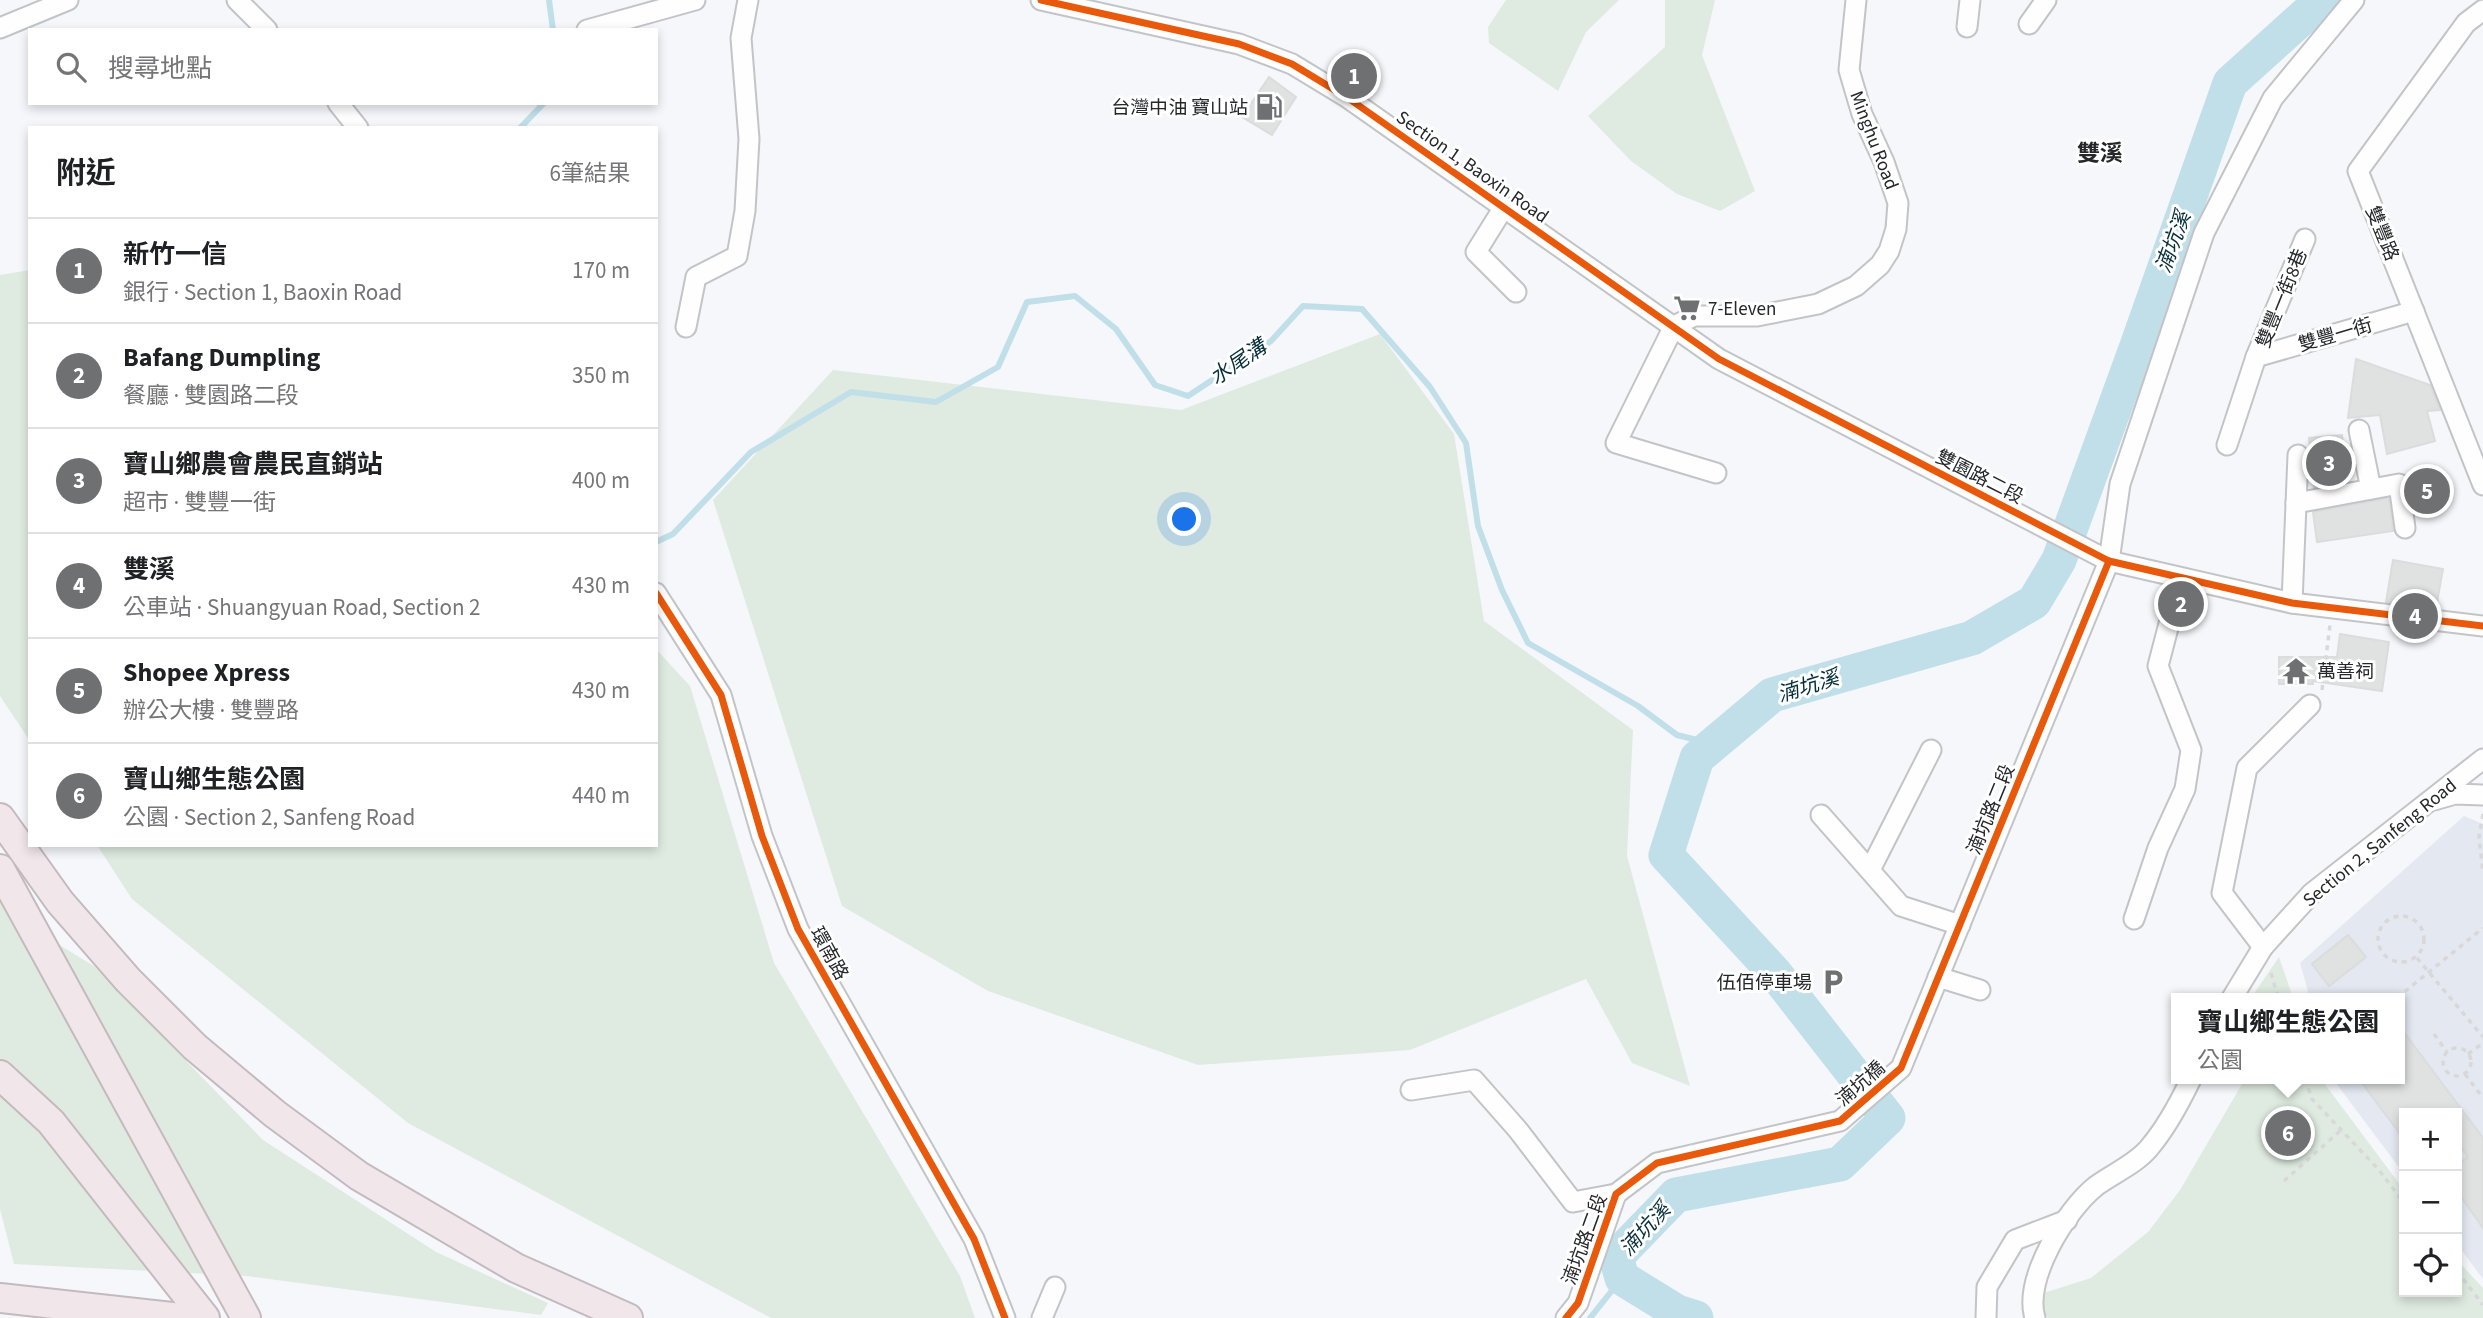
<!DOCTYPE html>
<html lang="zh-TW">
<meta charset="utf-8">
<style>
:root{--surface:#fff;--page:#f2f2f2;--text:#202124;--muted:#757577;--line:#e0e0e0;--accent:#6e7072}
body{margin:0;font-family:"Source Sans 3","Noto Sans TC",sans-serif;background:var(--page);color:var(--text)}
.controls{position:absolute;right:21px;bottom:21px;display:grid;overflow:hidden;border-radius:0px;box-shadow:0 4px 10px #0003}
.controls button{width:63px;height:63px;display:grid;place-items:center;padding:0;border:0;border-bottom:2px solid var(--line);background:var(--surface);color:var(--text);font:35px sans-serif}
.you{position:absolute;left:1185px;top:520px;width:24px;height:24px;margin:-18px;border:5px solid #fff;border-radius:50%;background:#1a73e8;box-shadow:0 0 0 10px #1a73e833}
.badge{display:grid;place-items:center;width:46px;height:46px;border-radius:50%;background:var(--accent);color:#fff;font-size:23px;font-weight:700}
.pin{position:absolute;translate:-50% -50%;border:4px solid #fff;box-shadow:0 2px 7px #0006}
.popup{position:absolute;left:2171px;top:993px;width:234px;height:91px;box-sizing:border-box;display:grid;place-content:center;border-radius:0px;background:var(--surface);filter:drop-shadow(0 2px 5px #0005);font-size:23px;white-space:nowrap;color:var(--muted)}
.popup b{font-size:26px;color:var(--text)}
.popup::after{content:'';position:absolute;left:50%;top:100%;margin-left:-14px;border:14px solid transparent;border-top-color:var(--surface)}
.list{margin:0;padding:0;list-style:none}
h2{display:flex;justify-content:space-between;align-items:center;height:91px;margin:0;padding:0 28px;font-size:30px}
h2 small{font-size:23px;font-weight:400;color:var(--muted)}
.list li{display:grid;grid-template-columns:46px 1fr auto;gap:21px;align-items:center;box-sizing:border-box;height:105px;padding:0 28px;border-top:2px solid var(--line)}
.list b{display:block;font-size:26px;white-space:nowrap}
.list p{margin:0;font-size:23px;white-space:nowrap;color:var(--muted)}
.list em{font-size:23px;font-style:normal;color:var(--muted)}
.icon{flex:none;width:38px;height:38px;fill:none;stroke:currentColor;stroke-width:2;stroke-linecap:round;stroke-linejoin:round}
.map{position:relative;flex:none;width:2483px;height:1318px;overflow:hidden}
.search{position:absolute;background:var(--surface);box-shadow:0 4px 10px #0003;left:28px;top:28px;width:630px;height:77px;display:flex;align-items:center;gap:18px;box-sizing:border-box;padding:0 24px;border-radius:0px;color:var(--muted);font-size:26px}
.panel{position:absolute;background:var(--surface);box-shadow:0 4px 10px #0003;left:28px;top:126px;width:630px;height:721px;border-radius:0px}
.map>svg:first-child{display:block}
</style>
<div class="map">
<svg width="2483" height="1318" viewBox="0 0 2483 1318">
<rect width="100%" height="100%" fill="#f5f7fb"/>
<path fill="#e3e8f1" d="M2464,816L2483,824V1279L2457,1244V1113H2404V1174L2333,1079H2400V998H2310L2300,963Z"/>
<g fill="#dfebe1">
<path d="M1506,0H1619L1586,32L1558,91L1489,43L1488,27Z"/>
<path d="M1665,0H1715L1702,55L1755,191L1720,211L1677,194L1631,161L1588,116L1665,47Z"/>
<path d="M30,270V741L0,696V275Z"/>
<path d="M1380,334L1454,434L1484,621L1633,730L1627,856L1690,1086L1632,1063L1586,979L1410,1050L1198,1065L988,991L842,906L713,500L833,370L1181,410Z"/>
<path d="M656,649L690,686L774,963L960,1276L975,1318H771L408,1123L132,899L97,845H656Z"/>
<path d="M0,899L10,915L94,966L263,1140L436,1252L548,1303L541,1315L247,1276L14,1264L0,1209Z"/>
<path d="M2279,957L2293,998H2251Z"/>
<path d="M2245,1079H2321L2404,1190V1292H2457V1260L2483,1288V1318H2048L2034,1296L2091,1278L2148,1232L2180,1190Z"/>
</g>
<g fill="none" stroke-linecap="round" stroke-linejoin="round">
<g stroke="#c1dfe9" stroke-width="6">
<path d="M549,0L553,30"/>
<path d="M520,128L544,103"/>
<path d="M656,542L673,534L751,452L851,392L936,402L998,367L1027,302L1075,296L1116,329L1155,385L1188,396L1271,341L1303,306L1362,309L1430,387L1466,443L1478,526L1502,590L1528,643L1638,706L1677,735L1713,744"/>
<path d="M1590,1318L1622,1278"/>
</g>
<path stroke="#c1dfe9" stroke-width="35" d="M1696,1318L1677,1312L1622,1278L1616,1257L1676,1195L1840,1164L1888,1118L1774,972L1666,855L1697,758L1772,695L1972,638L2034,602L2059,560L2137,346L2230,83L2322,0"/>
</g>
<g fill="#e0e1e1" stroke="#dbdcdc" stroke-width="2">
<path d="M1269,77L1296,97L1272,135L1242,117Z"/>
<path d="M2356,359L2430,385L2440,410L2427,411L2435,441L2387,454L2380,415L2348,418Z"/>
<path d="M2342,435L2347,481L2314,487L2309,438Z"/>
<path d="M2389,498L2393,531L2317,542L2313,512Z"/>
<path d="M2393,560L2443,569L2436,608L2386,602Z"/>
<path d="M2340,634L2389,642L2382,691L2313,681V684H2279V657H2337Z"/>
<path d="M2348,935L2366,957L2329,986L2312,964Z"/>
<path d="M2400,1027L2483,1138V1228L2457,1191V1165L2468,1157L2457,1141V1113H2404V1139L2359,1079H2400Z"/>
</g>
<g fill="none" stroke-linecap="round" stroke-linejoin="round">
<defs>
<g id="minor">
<path d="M237,0L267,30"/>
<path d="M1041,0L1239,44L1292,64L1348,98L1719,359L2109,561L2292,603L2483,626"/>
<path d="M2483,10L2466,23L2358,171L2483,485"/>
<path d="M2029,24L2046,0"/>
<path d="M1967,27L1970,0"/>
<path d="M0,28L68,0"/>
<path d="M587,30L695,0"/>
<path d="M338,103L358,128"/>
<path d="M1504,207L1476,252L1516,292"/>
<path d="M1674,326L1694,316H1757L1818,304L1856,286L1880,265L1889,251L1896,229L1898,203L1884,162L1862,114L1849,70L1856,0"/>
<path d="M1674,326L1616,443L1716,473"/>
<path d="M686,327L696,277L737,256L745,211L749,139L741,38L748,0"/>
<path d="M2256,357L2414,311"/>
<path d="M2359,430L2371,489"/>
<path d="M2227,445L2256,357L2305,239"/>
<path d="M2296,503L2399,484L2405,528"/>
<path d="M656,593L721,695L762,836L798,929L974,1239L1005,1318"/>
<path d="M2292,603L2298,455"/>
<path d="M2434,800L2455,794L2483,795"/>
<path d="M1821,815L1901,906L1960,925"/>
<path d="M1870,870L1931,750"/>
<path d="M2134,919L2158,848L2185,789L2191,750L2158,666L2181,578"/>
<path d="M2263,947L2222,893L2247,768L2310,705"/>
<path d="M1938,977L1980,990"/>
<path d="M2232,998L2263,947L2312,893L2483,759"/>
<path d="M1411,1090L1474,1080L1518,1130L1573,1202L1616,1194"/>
<path d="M1042,1318L1055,1287"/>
<path d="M1566,1318L1578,1303L1616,1194L1657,1163L1840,1121L1901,1068L2109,561L2120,484L2204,233L2273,98L2354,0"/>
<path d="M1986,1318L1987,1287L2015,1240L2067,1220"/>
<path d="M2035,1318C2023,1279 2066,1210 2096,1186C2112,1174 2136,1164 2149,1148C2166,1128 2180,1102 2191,1079"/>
</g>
<g id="highway">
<path d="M0,818L60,902L128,980L195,1047L275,1114L359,1176L516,1268L628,1318"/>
<path d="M0,869L246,1318"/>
<path d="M0,1075L51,1122L205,1318"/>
<path d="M0,1298L181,1318"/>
</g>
</defs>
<use href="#minor" stroke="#c2c4c7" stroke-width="23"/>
<use href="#highway" stroke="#c3babe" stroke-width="32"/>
<g stroke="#d8d8d9" stroke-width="3.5" stroke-dasharray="5 5" stroke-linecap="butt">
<path d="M2322,690L2330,625"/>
<path d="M2483,814L2479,837L2483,873"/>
<circle cx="2401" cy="939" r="23"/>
<path d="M2417,958L2483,1037"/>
<path d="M2271,973L2278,998"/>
<path d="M2397,998L2483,928"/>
<path d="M2434,1034L2447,1052"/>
<circle cx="2457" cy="1062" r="14"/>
<path d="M2468,1054L2483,1043"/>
<path d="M2465,1074L2483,1098"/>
<path d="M2305,1079L2312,1099L2379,1170L2404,1203"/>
<path d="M2284,1181L2341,1130"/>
<path d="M2457,1271L2483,1305"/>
</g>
<use href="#minor" stroke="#fefefe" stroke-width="19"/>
<use href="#highway" stroke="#f1e7eb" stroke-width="28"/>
<defs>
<g id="cycleway">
<path d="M1041,0L1239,44L1292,64L1348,98L1719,359L2109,561L2292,603L2483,626"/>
<path d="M656,593L721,695L762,836L798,929L974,1239L1005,1318"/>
<path d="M1566,1318L1578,1303L1616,1194L1657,1163L1840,1121L1901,1068L2109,561"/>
</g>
</defs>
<use href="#cycleway" stroke="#fff" stroke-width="11"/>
<use href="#cycleway" stroke="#e8590c" stroke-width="7"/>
</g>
<defs>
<symbol id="fuel-bare" viewBox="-9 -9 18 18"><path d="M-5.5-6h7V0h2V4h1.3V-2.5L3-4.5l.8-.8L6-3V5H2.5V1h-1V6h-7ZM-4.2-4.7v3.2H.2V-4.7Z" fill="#6e7072" stroke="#fff" stroke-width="2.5" paint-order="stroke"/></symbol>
<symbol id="supermarket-bare" viewBox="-9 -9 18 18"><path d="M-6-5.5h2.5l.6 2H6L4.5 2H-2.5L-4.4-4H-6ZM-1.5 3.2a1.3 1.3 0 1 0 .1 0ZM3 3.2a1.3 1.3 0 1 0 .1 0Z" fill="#6e7072" stroke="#fff" stroke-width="2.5" paint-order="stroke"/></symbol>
<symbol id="temple-bare" viewBox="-9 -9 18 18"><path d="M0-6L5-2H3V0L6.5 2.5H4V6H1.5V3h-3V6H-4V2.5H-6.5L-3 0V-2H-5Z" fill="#6e7072" stroke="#fff" stroke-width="2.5" paint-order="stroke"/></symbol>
<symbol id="parking-bare" viewBox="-9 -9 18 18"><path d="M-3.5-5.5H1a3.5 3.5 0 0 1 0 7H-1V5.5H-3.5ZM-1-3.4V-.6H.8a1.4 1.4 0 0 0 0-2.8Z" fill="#6e7072" stroke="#fff" stroke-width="2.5" paint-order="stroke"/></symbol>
</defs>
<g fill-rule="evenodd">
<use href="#fuel-bare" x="1250" y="88" width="38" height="38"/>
<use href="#supermarket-bare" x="1668" y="289" width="38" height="38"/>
<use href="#temple-bare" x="2277" y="652" width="38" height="38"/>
<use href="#parking-bare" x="1814" y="963" width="38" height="38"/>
</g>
<g text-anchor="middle" stroke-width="6" stroke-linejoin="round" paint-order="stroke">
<g font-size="19" fill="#262729" stroke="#fff" text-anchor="end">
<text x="1248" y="114">台灣中油 寶山站</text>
<text x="1708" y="315" text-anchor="start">7-Eleven</text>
<text x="2317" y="678" text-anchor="start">萬善祠</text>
<text x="1812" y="989">伍佰停車場</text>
</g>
<g font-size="19" fill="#262729" stroke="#fff">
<text transform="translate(1875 140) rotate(69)" y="7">Minghu Road</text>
<text transform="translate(1473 166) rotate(35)" y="7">Section 1, Baoxin Road</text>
<text transform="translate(2383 233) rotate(68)" y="7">雙豐路</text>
<text transform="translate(2281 298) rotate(-68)" y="7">雙豐一街8巷</text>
<text transform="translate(2335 334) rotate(-16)" y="7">雙豐一街</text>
<text transform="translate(1980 476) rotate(27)" y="7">雙園路二段</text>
<text transform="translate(1990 809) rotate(-68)" y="7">湳坑路二段</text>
<text transform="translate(2379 842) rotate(-39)" y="7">Section 2, Sanfeng Road</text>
<text transform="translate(830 953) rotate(61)" y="7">環南路</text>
<text transform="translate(1860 1083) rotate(-41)" y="7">湳坑橋</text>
<text transform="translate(1584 1239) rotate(-70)" y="7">湳坑路二段</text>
</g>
<g font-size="21" font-style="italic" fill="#072f39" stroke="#fff">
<text transform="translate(2173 242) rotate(-70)" y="7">湳坑溪</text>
<text transform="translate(1238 362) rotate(-34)" y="7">水尾溝</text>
<text transform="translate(1808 686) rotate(-17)" y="7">湳坑溪</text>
<text transform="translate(1645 1229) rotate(-48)" y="7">湳坑溪</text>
</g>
<g font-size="23" font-weight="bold" fill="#262729" stroke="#fff">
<text x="2100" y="161">雙溪</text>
</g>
</g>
</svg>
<div class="controls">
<button>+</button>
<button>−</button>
<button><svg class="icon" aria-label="locate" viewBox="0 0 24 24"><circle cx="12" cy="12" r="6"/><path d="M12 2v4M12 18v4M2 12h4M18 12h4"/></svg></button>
</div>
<div class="you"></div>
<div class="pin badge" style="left:1354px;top:76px">1</div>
<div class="pin badge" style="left:2181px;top:604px">2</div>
<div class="pin badge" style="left:2329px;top:463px">3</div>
<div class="pin badge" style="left:2415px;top:616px">4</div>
<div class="pin badge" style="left:2427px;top:491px">5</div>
<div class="pin badge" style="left:2288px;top:1133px">6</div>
<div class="popup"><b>寶山鄉生態公園</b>公園</div>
<div class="search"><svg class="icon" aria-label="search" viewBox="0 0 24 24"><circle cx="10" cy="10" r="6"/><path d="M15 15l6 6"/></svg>搜尋地點</div>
<section class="panel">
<h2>附近<small>6筆結果</small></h2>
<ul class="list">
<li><span class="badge">1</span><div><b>新竹一信</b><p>銀行 · Section 1, Baoxin Road</p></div><em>170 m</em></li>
<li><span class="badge">2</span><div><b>Bafang Dumpling</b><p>餐廳 · 雙園路二段</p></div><em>350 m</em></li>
<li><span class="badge">3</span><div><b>寶山鄉農會農民直銷站</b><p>超市 · 雙豐一街</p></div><em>400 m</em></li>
<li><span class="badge">4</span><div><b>雙溪</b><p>公車站 · Shuangyuan Road, Section 2</p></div><em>430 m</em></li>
<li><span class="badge">5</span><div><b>Shopee Xpress</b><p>辦公大樓 · 雙豐路</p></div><em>430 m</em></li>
<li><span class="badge">6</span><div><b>寶山鄉生態公園</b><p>公園 · Section 2, Sanfeng Road</p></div><em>440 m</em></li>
</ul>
</section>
</div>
